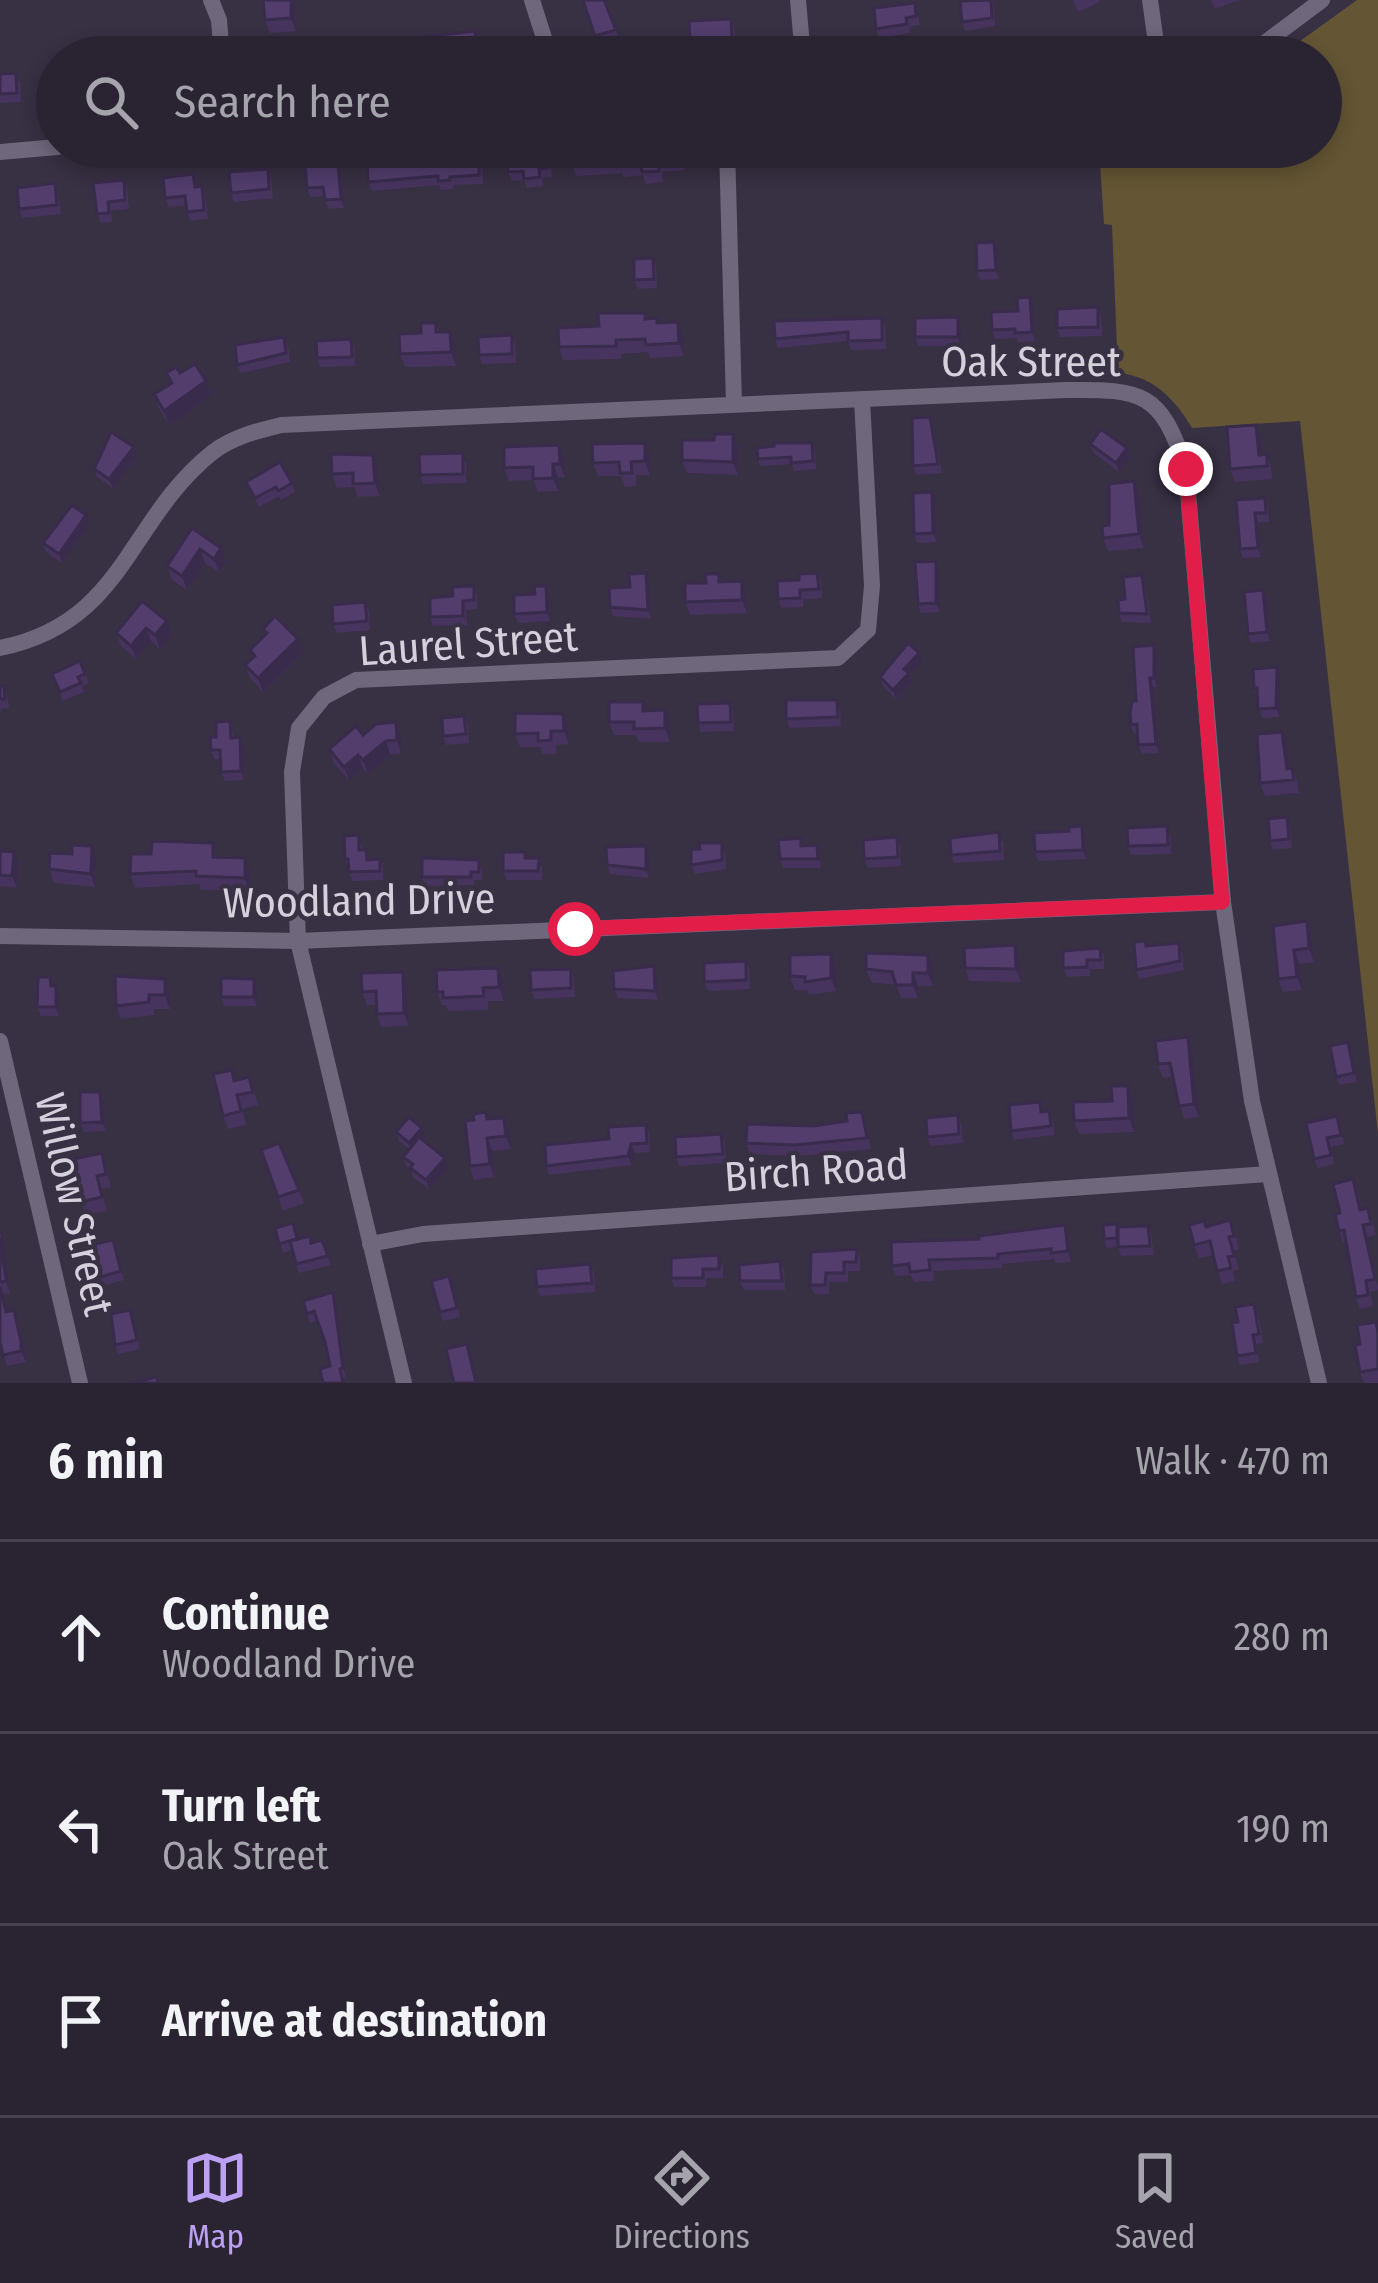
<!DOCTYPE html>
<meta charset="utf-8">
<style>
:root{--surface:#2a2432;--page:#322c3a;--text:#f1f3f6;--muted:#a5a4ac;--line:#46414d;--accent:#bca0f2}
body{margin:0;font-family:"Fira Sans Condensed",sans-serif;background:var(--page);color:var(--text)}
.stop{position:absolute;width:36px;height:36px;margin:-27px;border:9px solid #e11d48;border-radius:50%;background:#fff}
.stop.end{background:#e11d48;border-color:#fff;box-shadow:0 3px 12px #0008}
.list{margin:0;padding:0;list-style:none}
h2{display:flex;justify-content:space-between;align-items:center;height:156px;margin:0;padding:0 48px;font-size:51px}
h2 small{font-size:39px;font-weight:400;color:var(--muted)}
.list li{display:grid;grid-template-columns:78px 1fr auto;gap:36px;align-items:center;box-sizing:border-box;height:192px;padding:0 48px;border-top:3px solid var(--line)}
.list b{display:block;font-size:45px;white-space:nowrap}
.list p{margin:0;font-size:39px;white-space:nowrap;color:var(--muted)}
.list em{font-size:39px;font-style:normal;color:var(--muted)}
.icon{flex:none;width:66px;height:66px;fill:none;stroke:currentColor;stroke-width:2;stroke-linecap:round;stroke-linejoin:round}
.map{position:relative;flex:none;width:1378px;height:1383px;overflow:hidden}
.search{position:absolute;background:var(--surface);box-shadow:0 6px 18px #0003;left:36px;right:36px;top:36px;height:132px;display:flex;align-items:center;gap:30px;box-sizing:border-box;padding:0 42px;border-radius:66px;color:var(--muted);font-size:45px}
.sheet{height:732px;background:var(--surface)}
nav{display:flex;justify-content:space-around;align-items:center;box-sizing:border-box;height:168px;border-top:3px solid var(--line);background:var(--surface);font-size:33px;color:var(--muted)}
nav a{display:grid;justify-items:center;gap:6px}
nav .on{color:var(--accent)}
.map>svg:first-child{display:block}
</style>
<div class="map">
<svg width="1378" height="1383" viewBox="0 0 1378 1383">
<rect width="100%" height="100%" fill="#383043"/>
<path fill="#645634" d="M1357,0H1378V1134L1300,421L1192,428C1175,399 1153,376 1118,373L1112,225L1104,224L1099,147H1321V57H1278Z"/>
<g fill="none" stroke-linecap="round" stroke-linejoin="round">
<g stroke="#6f677b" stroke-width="16">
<path d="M211,0L219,20L222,57"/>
<path d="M532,0L550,57"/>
<path d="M798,0L803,57"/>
<path d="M1150,0L1158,57"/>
<path d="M1220,57L1262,45L1322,0"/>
<path d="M727,147L734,404"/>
<path d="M0,152L57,147"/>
<path d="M0,648C125,623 127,520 213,452C232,437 257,431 281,425L1066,390C1143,389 1161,392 1186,469L1223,902L1252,1101L1319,1383"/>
<path d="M0,936L298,941L1223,902"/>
<path d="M0,1041L80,1383"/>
<path d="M370,1244L423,1234L1268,1174"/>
<path d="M404,1383L298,941L292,772L299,728L324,697L356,680L838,658L868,630L872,586L862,400"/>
</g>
</g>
<g fill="#47345e">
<path d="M263,0H295L296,31L270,33L265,20Z"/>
<path d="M583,0H604L619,39L598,45Z"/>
<path d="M993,0L995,26L965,31L962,22L960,1Z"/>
<path d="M1073,0H1099L1100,2L1078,12Z"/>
<path d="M1211,0H1239L1215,9Z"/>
<path d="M915,3L920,25L909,27L910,33L879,38L876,29Z"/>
<path d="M731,19L734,28L736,48L694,50L690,41Z"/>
<path d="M475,31L479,44L480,57H425L423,52Z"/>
<path d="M0,74L20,82L21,102L0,103Z"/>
<path d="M682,147L685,170L662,172L663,182L646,184L643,175L623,177L622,173L576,176L572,165Z"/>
<path d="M765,147H807L808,159L769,164Z"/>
<path d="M833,147H866L867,162L854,163L852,157L836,158Z"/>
<path d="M900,147H940L941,157L904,159Z"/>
<path d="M972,147H1012V149L974,152Z"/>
<path d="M550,157L552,177L542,178L543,186L527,188L524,180L512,181L508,172Z"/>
<path d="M338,164L341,173L344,208L328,209L324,196L310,197L307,188Z"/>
<path d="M482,164L483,184L453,185V189L441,190L439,185L372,191L368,182Z"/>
<path d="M271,178L273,198L234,202L231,193Z"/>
<path d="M124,180L127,189L129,209L111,211L112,222L101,223L97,214Z"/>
<path d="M55,183L58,192L61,214L22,218L19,209Z"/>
<path d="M197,187L205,195L208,219L190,221L186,205L169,207L165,198Z"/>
<path d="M998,251L999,279L980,280L977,271Z"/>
<path d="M653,258L656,267L657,288L638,289L634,280Z"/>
<path d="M1033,306L1035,341L1018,342L1017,338L995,339L992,330L1018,311Z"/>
<path d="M1098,307L1101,316L1102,336L1060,337L1057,328Z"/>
<path d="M645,313L647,319L683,336L684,356L650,358L648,352L621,354V359L563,360L559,347L599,326Z"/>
<path d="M958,317L961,326V346H918L915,337Z"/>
<path d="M882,318L885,327L886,349L851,350L848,341L778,348L775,339Z"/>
<path d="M436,323L440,332L455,345L456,366L405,367L400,354L421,333Z"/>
<path d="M512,335L515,344L516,363L482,364L479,355Z"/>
<path d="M351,339L354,348L355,366L320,367L317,358Z"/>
<path d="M288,345L290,362L241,373L237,365Z"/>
<path d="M166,373H180L206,381L211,395L169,425L159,408L154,394L170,384Z"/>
<path d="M933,426L942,473L916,475L913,466Z"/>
<path d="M733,434L738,447V475L687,473L682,460L714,440Z"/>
<path d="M1261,438L1262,454H1267L1271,467L1272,479L1235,482L1230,469Z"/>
<path d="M1090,444L1127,448L1130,457L1119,472L1094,453Z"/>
<path d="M815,451L816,469L794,471L792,464L760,466L758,459Z"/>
<path d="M137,456L113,488L97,477L94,469Z"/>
<path d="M650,456V475H636V486L625,487L621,476H598L593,463Z"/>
<path d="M564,459L565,477H558V491L538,492L533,480L509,481L504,468Z"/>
<path d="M466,462V483L423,484L420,475Z"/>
<path d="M378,468L380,496L358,497L354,487L337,488L332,474Z"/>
<path d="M1134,481L1139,495L1144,548L1108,551L1103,538Z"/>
<path d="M246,482L292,483L295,492L281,500L279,496L259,507Z"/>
<path d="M1265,498L1268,507L1269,522H1258L1261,557L1243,558L1240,549L1236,500Z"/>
<path d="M935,501L937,542L917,543L914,534Z"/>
<path d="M89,524L62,563L46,552L43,543Z"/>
<path d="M192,528L226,561L219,572L205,563L187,590L172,580L167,566Z"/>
<path d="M936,561L939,570L940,612L921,613L918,604Z"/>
<path d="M646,573L649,582L651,619L613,616L610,607Z"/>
<path d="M817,573L821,582L822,598L803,599V607L781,608L778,599L799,580Z"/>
<path d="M1142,575L1145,584L1151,623L1122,622L1119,613L1125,599Z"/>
<path d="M474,586L477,595V609L466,610L467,625L433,626L430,617L453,596Z"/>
<path d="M1263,590L1267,599L1270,641L1251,643L1248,634Z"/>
<path d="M549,595L550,621L518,623L514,614Z"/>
<path d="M746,595L747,613L690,615L685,602Z"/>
<path d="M142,601L172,634L160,649L151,641L136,659L121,646L116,633Z"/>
<path d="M365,602L369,611L370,630L337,633L333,624Z"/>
<path d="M263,629L303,652L263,692L250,678L245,665L253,658L250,650L265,635Z"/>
<path d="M1154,645L1158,654L1157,687H1153L1159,753L1142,754L1138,745V734H1134L1131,725Z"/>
<path d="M80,661L89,683L82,686L84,692L63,701L52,674Z"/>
<path d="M922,662L909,675L912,682L896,699L883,686L880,677Z"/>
<path d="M1280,676V717L1262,718L1254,688Z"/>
<path d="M0,686L7,695L9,708L1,709L0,714Z"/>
<path d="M730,703L733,712L734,731L701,732L698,723Z"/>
<path d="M840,709L841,726L790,728L786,719Z"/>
<path d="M665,710L670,724V742H639L636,735H614L609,722L646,711Z"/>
<path d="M464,716L468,725L469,743L446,745L443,736Z"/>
<path d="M230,721L234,737L243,746L244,780L225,781L221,772V759H214L211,750L216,737Z"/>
<path d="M396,722L401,735V754H390L368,774L363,768L349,780L334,763L329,749Z"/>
<path d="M568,727L569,744L556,745V754H543L540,747H520L515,734Z"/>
<path d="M1282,732L1287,745L1290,768H1292L1297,781L1299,793L1265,796L1260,783Z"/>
<path d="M1287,817L1290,826L1292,848L1273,850L1270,841Z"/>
<path d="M1069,831L1085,835L1086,859L1038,861L1035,852Z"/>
<path d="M1170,835L1171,854L1131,855L1128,846Z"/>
<path d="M897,837L900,846L901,866L868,868L864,859Z"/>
<path d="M1003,841L1004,860L954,863L951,855Z"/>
<path d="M362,844V850L370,859H380L383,868V880L352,881L345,859Z"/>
<path d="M817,845L821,868H783L780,859L803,846Z"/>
<path d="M0,851L18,864L17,888L0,886Z"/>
<path d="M725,852L726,869L695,874L691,865Z"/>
<path d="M649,855V878L610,874L607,865Z"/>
<path d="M218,857L250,871V891L201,890L199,884L135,888L130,874Z"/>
<path d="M527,858L542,867V880H507L503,871Z"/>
<path d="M96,859L95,887L54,883L49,869Z"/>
<path d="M482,868V880H474V885L425,886L422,877Z"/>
<path d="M1307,921L1311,934L1314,962L1299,964L1302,990L1283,992L1278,979Z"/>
<path d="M1145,941L1147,945L1182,952L1184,970L1139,979L1136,970Z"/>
<path d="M1015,945L1020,959L1021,982L969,981L965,968Z"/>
<path d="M1100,948L1104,957V969H1090V976L1067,977L1063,968Z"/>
<path d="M831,954L836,968V991L809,995L807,990H795L790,976Z"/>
<path d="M746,961L749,970L750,989L708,991L704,982Z"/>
<path d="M654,966L657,975L658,1000L618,998L614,989Z"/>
<path d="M933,968V986H918V998H901L896,985L871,982L866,969Z"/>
<path d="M571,969L574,978L575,997L534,999L531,990Z"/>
<path d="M403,972L407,985L409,1026L381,1027L377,1014L376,1005H367L362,992Z"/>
<path d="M165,979L170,993V1009H154V1015L121,1019L116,1006Z"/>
<path d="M254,979L257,988V1006H224L221,997Z"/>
<path d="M503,981L504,1001H488V1010L448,1011L446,1005H442L437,992Z"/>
<path d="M54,986H56L59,994V1016H41L37,1007Z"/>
<path d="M1348,1042L1357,1082L1339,1085L1336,1077Z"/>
<path d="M1192,1050L1199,1117L1184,1119L1173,1076L1163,1078L1158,1064Z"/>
<path d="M232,1070L235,1080L254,1090L258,1105L242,1109L246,1125L228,1129L223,1116Z"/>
<path d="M1128,1086L1133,1099L1134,1132L1079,1134L1074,1121L1112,1101Z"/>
<path d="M100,1092L103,1101L106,1131L84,1132L80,1123Z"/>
<path d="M486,1112L489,1119L504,1118L509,1131L511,1149L492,1151L494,1177L474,1180L470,1166L474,1120Z"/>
<path d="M862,1112L871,1149L799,1156L750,1154L746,1143L847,1121Z"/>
<path d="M1044,1112L1053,1120L1054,1135L1014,1140L1011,1131Z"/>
<path d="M958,1115L961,1124L963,1143L931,1146L927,1137Z"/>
<path d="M1337,1116L1344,1144L1331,1147L1334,1164L1318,1168L1314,1159Z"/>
<path d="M646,1125L649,1133L650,1152L635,1153L632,1165L549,1175L546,1166Z"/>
<path d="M396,1132L425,1137L423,1140L448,1167L429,1189L413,1177L411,1169L406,1166L403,1157L409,1149L399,1141Z"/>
<path d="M721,1134L725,1143L726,1163L679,1166L676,1157Z"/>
<path d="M261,1150L299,1190L304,1203L283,1211Z"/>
<path d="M102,1153L111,1187L101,1189L107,1211L86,1215L81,1202Z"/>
<path d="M1358,1191L1362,1210L1372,1220L1376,1235L1367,1237L1378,1287V1290L1370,1292L1373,1306L1360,1309L1356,1297L1346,1242H1343L1339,1231L1340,1213Z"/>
<path d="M1065,1225L1069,1236L1071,1262L1055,1263L1054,1259L1002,1264V1268L933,1271L934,1281L914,1282L911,1275L896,1276L892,1266L979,1239Z"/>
<path d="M1148,1226L1151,1235L1154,1255L1121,1256L1118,1247L1107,1248L1104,1239L1118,1227Z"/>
<path d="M1206,1227L1235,1234L1239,1249L1234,1251L1239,1269L1233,1271L1235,1281L1222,1284L1213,1255L1199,1258L1194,1245Z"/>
<path d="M275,1228L298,1239L311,1243L322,1240L331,1265L299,1273L292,1250L283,1253Z"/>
<path d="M0,1229L10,1293L3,1294L7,1312L14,1310L26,1354V1362L7,1366L0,1342Z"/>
<path d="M116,1249L124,1280L103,1286L100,1277Z"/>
<path d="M857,1249L860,1258V1271H848V1282H829V1294H814L810,1285Z"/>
<path d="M780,1261L784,1270L785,1290H744L740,1281Z"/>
<path d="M590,1264L594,1273L595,1292L540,1296L537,1287Z"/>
<path d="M723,1264V1278H706V1287H674L671,1278Z"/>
<path d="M452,1285L460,1317L443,1321L440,1312Z"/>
<path d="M303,1301H336L346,1377L343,1378L344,1383H323L330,1366L325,1342L317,1320L310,1323Z"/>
<path d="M130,1310L140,1349L118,1354L115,1345Z"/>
<path d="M1258,1313L1263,1343L1256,1344L1259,1362L1240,1365L1237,1356L1238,1322Z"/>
<path d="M1378,1328V1383H1364L1360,1372V1344Z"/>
</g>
<g fill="#392b4c">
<path d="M291,0H295L296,31L291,18Z"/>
<path d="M475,31L479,44L480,57H477L476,54Z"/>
<path d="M338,164L341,173L344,208L341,199Z"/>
<path d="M994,242L998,251L999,279L996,270Z"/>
<path d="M1030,297L1033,306L1035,341L1032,332Z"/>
<path d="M958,317L961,326V346L958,337Z"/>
<path d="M678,322L683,336L684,356L679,343Z"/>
<path d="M450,332L455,345L456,366L451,352Z"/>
<path d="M206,381L211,395L169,425L164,411Z"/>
<path d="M1256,425L1261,438L1263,468L1259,455Z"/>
<path d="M733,434L738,447V475L733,462Z"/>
<path d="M645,443L650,456V475L645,461Z"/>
<path d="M559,445L564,459L565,477L560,464Z"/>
<path d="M134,447L137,456L113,488L109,479Z"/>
<path d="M1127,448L1130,457L1119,472L1116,463Z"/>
<path d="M373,455L378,468L380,496L375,483Z"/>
<path d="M553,464L558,477V491L553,478Z"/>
<path d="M1134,481L1139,495L1144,548L1139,534Z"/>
<path d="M932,492L935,501L937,542L933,533Z"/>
<path d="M1255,513L1258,522L1261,557L1258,548Z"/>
<path d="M86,515L89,524L62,563L59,554Z"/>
<path d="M221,548L226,561L219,572L214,559Z"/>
<path d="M200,549L205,563L187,590L182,576Z"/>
<path d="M936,561L939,570L940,612L936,603Z"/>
<path d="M646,573L649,582L651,619L648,610Z"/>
<path d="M742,581L746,595L747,613L742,600Z"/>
<path d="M546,586L549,595L550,621L547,612Z"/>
<path d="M1263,590L1267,599L1270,641L1267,632Z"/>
<path d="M167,621L172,634L160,649L155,635Z"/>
<path d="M146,628L151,641L136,659L131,646Z"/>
<path d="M298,639L303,652L263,692L258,678Z"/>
<path d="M1154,645L1158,654L1157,687L1154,678Z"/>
<path d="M919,653L922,662L909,675L912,682L896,699L893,690L904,669Z"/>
<path d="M1277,667L1280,676V717L1276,708Z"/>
<path d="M1150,678L1153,687L1159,753L1156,744Z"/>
<path d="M665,710L670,724V742L665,728Z"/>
<path d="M563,714L568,727L569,744L564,731Z"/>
<path d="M396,722L401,735V754L397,740Z"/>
<path d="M1282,732L1287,745L1292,782L1287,769Z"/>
<path d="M240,737L243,746L244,780L241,771Z"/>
<path d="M386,741L390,754L368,774L363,760Z"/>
<path d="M358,755L363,768L349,780L344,767Z"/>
<path d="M1082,826L1085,835L1086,859L1083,850Z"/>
<path d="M92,846L96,859L95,887L91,874Z"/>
<path d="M646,846L649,855V878L646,869Z"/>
<path d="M14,852L18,864L17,888L12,876Z"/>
<path d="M245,858L250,871V891L245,878Z"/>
<path d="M1307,921L1311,934L1314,962L1309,948Z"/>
<path d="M1015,945L1020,959L1021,982L1016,969Z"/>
<path d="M1294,950L1299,964L1302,990L1297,977Z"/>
<path d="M831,954L836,968V991L831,978Z"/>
<path d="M928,955L933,968V986L928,973Z"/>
<path d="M654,966L657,975L658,1000L655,991Z"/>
<path d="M498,968L503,981L504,1001L499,987Z"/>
<path d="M403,972L407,985L409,1026L404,1013Z"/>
<path d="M913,973L918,986V998L913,985Z"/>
<path d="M165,979L170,993V1009L165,995Z"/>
<path d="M254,979L257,988V1006L254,997Z"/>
<path d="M56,986L59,994V1016L56,1007Z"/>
<path d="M1188,1037L1192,1050L1199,1117L1194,1104Z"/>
<path d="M1128,1086L1133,1099L1134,1132L1129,1118Z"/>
<path d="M100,1092L103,1101L106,1131L102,1122Z"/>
<path d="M504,1118L509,1131L511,1149L506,1136Z"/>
<path d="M422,1128L425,1137L413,1152L409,1143Z"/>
<path d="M487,1138L492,1151L494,1177L490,1164Z"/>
<path d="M631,1144L635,1153L632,1165L628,1156Z"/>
<path d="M445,1158L448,1167L429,1189L426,1180Z"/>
<path d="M1065,1225L1069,1236L1071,1262L1068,1251Z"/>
<path d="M0,1229L2,1235L10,1293L6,1281Z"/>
<path d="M333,1292L336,1301L346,1377L343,1368Z"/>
<path d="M14,1310L26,1354V1362L21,1351Z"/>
</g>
<g fill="#523d6d" stroke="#392b4c" stroke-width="3">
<path d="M263,0H291V18L265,20Z"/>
<path d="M583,0H604L616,30L595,36Z"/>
<path d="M991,0L992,18L962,22L960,1Z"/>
<path d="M915,3L916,16L906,18L907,24L876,29L874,8Z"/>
<path d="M731,19L732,39L690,41L689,21Z"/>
<path d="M475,31L476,54L429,57V51L423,52L422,37Z"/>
<path d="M325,50V57H288V53Z"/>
<path d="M165,51L169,57H122L121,55Z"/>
<path d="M16,73L17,93L0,94V74Z"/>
<path d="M571,147H679L680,159L658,161L659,171L642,172L641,164L619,165V161L572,165Z"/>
<path d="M765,147H805V150L766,155Z"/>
<path d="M833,147H864V153L851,154V148L833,149Z"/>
<path d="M900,147H937V148L901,150Z"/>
<path d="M546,148L548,168L539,169L540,177L524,179L523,171L508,172L506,152Z"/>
<path d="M479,155V175L450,177V180L438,181V176L368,182L367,162Z"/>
<path d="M338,164L341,199L325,200L323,187L307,188L305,166Z"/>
<path d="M268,169L269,189L231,193L229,172Z"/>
<path d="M193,174L195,187L202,186L204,210L187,212L185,196L165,198L163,178Z"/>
<path d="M124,180L125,200L108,202L109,213L97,214L93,183Z"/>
<path d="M55,183L57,205L19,209L17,188Z"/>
<path d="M994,242L996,270L977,271L976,243Z"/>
<path d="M653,258L654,279L634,280V259Z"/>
<path d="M1030,297L1032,332L1015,333V329L992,330L991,312L1018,311L1017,298Z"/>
<path d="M1098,307V327L1057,328V309Z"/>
<path d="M598,313H645V319L657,318V323L678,322L679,343L646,345L645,339L616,340V346L559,347L558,328L599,326Z"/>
<path d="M958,317V337H915V318Z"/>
<path d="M882,318V340L848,341V332L775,339L774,321Z"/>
<path d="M421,323H436V332H450L451,352L400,354L399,334L421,333Z"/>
<path d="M512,335V354L479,355L478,337Z"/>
<path d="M284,337L286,353L237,365L235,345Z"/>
<path d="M351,339L352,357L317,358L316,341Z"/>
<path d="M195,364L206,381L164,411L154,394L172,383L166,373L176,367L180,373Z"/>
<path d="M930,417L938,464L913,466L912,418Z"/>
<path d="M1256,425L1259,455L1267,454V466L1230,469L1227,427Z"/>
<path d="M1101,429L1127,448L1116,463L1090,444Z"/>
<path d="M111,432L134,447L109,479L94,469Z"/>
<path d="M715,434H733V462L682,460V440H714Z"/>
<path d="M645,443V461L631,462L632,473H620L619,462L593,463L592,444Z"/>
<path d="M773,443H812L813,461L791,463V457L758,459L757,448L774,446Z"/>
<path d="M559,445L560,464H553V478L533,479V467L504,468V447Z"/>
<path d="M463,453V474L420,475L419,454Z"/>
<path d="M331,454L373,455L375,483L353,484V473L332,474Z"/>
<path d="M280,462L292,483L278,491L276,487L255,498L246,482Z"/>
<path d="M1134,481L1139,534L1103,538L1102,526L1109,525V484Z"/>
<path d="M932,492L933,533L914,534L913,493Z"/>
<path d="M1265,498L1266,513H1255L1258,548L1240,549L1236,500Z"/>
<path d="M72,505L86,515L59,554L43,543Z"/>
<path d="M192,528L221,548L214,559L200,549L182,576L167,566Z"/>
<path d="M936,561V603L918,604L915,562Z"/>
<path d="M646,573L648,610L610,607L609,588L630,587L629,574Z"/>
<path d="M817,573L819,589L800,590V598L778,599L777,581L799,580V574Z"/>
<path d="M705,574H719V582L742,581V600L685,602V583H706Z"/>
<path d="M1142,575L1147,614L1119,613L1118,600L1125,599L1123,577Z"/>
<path d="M474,586V600L463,601V616L430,617V598L453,596L452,587Z"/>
<path d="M534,586H546L547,612L514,614V595L535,594Z"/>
<path d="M1263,590L1267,632L1248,634L1244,592Z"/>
<path d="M142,601L167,621L155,635L146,628L131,646L116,633Z"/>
<path d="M365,602L367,621L333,624L332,605Z"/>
<path d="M275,616L298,639L258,678L245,665L255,656L250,650L267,633L263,629Z"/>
<path d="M908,643L919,653L904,669L909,673L893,690L880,677Z"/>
<path d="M1154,645V678H1150L1156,744L1138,745L1137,724L1131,725L1130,713L1132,701H1136L1133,647Z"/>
<path d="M80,661L85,674L78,677L81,683L60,692L52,674Z"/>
<path d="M1277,667L1276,708L1258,709L1257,688H1254L1253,669Z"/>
<path d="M0,686H4L5,699H0Z"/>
<path d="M786,700H837L838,717L786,719Z"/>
<path d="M609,702H643V711L665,710V728L634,729V722H609Z"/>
<path d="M730,703L731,722L698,723L697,704Z"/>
<path d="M515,713L563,714L564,731H551V740L538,741V733L515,734Z"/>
<path d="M464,716L466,734L443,736L442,718Z"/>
<path d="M230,721L231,738L240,737L241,771L221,772L220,750H211L210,737H216V722Z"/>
<path d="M396,722L397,740L386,741L363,760L358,755L344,767L329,749L356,726L363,735L376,724Z"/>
<path d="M1282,732L1287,769L1292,768L1294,780L1260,783L1257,734Z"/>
<path d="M1287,817L1289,839L1270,841L1268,819Z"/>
<path d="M1082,826L1083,850L1035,852L1034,833L1069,831V827Z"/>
<path d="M1167,826L1168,845L1128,846L1127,828Z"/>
<path d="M999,832L1000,851L951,855L950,838Z"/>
<path d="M359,835V850H366L367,860L380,859V871L349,872L348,859H345L344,836Z"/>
<path d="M897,837L898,857L864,859L863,840Z"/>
<path d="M801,838V846L817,845L818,859H780L778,840Z"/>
<path d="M152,841L213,843V857L245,858V878L196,876V871L130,874L131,854H151Z"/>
<path d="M699,843H722V860L691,865V849H700Z"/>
<path d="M72,845L92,846L91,874L49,869L50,853L72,854Z"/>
<path d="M646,846V869L607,865L606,847Z"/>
<path d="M0,851L14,852L12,876L0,875Z"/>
<path d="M503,852H525V858H539L538,871H503Z"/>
<path d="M422,858L479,860V872H471V877H422Z"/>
<path d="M1307,921L1309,948L1294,950L1297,977L1278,979L1273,926Z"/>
<path d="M1145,941L1146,946L1179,943L1180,961L1136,970L1134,942Z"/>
<path d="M1015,945L1016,969L965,968L964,948Z"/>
<path d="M1100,948L1101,960H1087V967L1063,968V951Z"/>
<path d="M866,953L928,955V973H913V985H896L892,972L866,969Z"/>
<path d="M831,954V978L805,982V977L790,976V955Z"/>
<path d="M746,961V980L704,982V963Z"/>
<path d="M654,966L655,991L614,989L613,971Z"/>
<path d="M498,968L499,987L483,988L484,996L443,998V992H437L436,970Z"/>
<path d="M571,969V988L531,990L530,970Z"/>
<path d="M403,972L404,1013L377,1014L376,991L362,992L361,973Z"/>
<path d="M115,976L165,979V995H149V1002L116,1006Z"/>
<path d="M38,977H50L51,986H56V1007H37Z"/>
<path d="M221,978L254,979V997H221Z"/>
<path d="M1188,1037L1194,1104L1179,1106L1170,1063L1158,1064L1155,1041Z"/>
<path d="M1348,1042L1354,1073L1336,1077L1330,1046Z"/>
<path d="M232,1070L234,1081L249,1077L253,1092L237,1095L241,1111L223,1116L213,1074Z"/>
<path d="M1111,1086H1128L1129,1118L1074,1121L1073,1102L1112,1101Z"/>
<path d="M80,1092H100L102,1122L80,1123Z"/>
<path d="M1040,1102L1041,1112L1049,1111L1051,1126L1011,1131L1009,1105Z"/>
<path d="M486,1112L487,1119L504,1118L506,1136L487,1138L490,1164L470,1166L465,1121L474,1120L473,1114Z"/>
<path d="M862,1112L867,1138L795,1145L746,1143L747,1124L814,1126L847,1121L846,1113Z"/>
<path d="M958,1115L959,1134L927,1137L926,1118Z"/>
<path d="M1337,1116L1341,1135L1327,1138L1331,1155L1314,1159L1306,1123Z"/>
<path d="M409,1117L422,1128L409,1143L396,1132Z"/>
<path d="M646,1125L647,1143L631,1144L628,1156L546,1166L545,1145L609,1139L608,1127Z"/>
<path d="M721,1134L723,1154L676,1157L675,1137Z"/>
<path d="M419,1137L445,1158L426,1180L410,1168L413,1164L403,1157Z"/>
<path d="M279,1143L299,1190L278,1197L261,1150Z"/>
<path d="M102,1153L106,1174L97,1176L102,1197L81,1202L74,1159Z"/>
<path d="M1353,1179L1360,1210L1368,1208L1371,1224L1363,1225L1375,1279L1366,1281L1368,1295L1356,1297L1344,1230L1339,1231L1335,1214L1340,1213L1333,1184Z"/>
<path d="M1230,1220L1234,1236L1229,1237L1234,1256L1228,1257L1231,1268L1217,1271L1210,1241L1194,1245L1189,1225L1204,1221L1206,1227Z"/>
<path d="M293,1223L297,1239L279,1244L275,1228Z"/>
<path d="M1117,1224V1238L1104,1239L1103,1225Z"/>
<path d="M1065,1225L1068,1251L1051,1253V1249L998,1254V1258L929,1260L930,1270L910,1272L909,1264L892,1266L891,1242L979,1239V1236Z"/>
<path d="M1148,1226L1150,1246L1118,1247V1227Z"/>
<path d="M310,1236L311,1243L322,1240L328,1256L296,1264L290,1241Z"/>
<path d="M0,1238L6,1281L0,1282Z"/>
<path d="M113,1240L121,1271L100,1277L95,1244Z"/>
<path d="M857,1249L856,1262H844V1273H826L825,1285H810L811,1252Z"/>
<path d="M719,1255V1269H703V1278H671V1258Z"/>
<path d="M780,1261L782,1281H740L739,1265Z"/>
<path d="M590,1264L592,1283L537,1287L535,1269Z"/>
<path d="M449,1276L457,1308L440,1312L431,1281Z"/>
<path d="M0,1287L6,1312L14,1310L21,1342V1351L3,1355L0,1342Z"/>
<path d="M333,1292L343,1368L340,1369L343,1383H323L320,1369L330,1366L325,1342L314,1311L307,1314L303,1301Z"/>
<path d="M1254,1304L1259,1334L1253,1335L1256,1353L1237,1356L1232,1323L1238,1322L1235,1307Z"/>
<path d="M130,1310L137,1340L115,1345L111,1314Z"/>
<path d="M1376,1322L1378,1333V1369L1360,1372L1355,1345L1360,1344L1357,1325Z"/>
<path d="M467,1344L476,1383H454L446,1349Z"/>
<path d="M157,1377L158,1383H130Z"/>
</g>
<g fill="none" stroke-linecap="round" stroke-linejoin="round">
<path stroke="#e11d48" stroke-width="15" d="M575,929L1222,902L1186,469"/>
</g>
<g text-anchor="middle" stroke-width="9" stroke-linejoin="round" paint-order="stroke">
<g font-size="42" fill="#d4d0dc" stroke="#383043">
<text x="1031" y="376">Oak Street</text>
<text transform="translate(468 643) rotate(-4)" y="15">Laurel Street</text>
<text transform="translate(359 900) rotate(-1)" y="15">Woodland Drive</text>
<text transform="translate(816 1170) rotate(-4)" y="15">Birch Road</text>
<text transform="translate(75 1204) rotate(77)" y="15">Willow Street</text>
</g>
</g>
</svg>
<div class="stop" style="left:575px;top:929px"></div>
<div class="stop end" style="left:1186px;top:469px"></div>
<div class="search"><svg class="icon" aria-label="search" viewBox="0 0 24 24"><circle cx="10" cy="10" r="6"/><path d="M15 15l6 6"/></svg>Search here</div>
</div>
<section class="sheet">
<h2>6 min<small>Walk · 470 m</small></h2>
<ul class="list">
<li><svg class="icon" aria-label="ahead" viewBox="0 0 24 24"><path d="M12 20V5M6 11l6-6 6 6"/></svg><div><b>Continue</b><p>Woodland Drive</p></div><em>280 m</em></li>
<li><svg class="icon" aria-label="left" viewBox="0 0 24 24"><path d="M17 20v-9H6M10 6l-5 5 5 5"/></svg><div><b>Turn left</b><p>Oak Street</p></div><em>190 m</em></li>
<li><svg class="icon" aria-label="arrive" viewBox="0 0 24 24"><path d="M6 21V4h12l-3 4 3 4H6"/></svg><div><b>Arrive at destination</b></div></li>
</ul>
</section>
<nav>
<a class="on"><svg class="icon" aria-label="map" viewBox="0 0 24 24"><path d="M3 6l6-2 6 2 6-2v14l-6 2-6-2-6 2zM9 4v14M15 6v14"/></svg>Map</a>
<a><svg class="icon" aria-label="directions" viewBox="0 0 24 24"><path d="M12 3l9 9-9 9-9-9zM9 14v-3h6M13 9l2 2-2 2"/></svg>Directions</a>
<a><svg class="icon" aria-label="saved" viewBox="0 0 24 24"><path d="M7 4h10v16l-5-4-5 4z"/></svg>Saved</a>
</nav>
